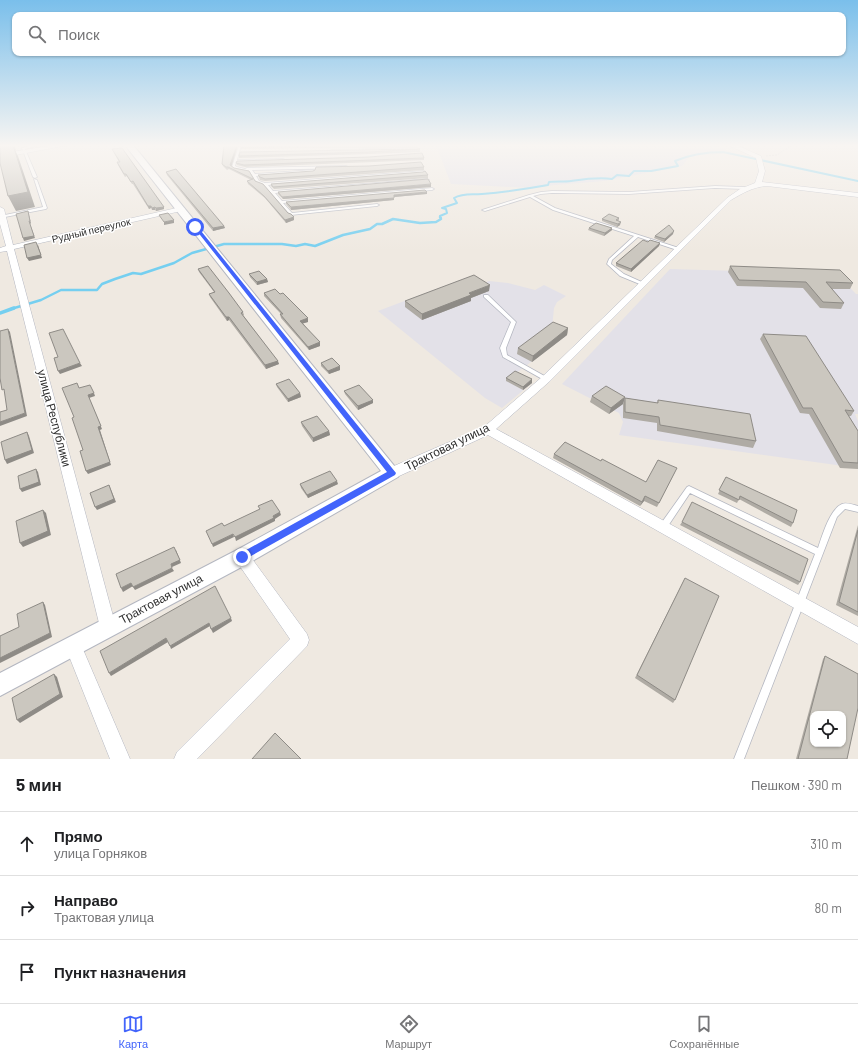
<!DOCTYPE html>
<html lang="ru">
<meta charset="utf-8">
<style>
:root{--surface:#fff;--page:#f2f2f2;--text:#202124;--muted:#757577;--line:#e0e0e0;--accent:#4264fb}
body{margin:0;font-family:Barlow,sans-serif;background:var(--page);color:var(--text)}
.controls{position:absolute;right:12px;bottom:12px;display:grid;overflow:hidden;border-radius:8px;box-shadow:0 1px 3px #0004}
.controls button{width:36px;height:36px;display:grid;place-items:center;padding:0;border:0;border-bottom:1px solid var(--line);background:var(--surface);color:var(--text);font:20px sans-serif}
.stop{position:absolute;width:12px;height:12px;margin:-9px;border:3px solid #4264fb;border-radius:50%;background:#fff}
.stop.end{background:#4264fb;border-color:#fff;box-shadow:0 1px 4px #0008}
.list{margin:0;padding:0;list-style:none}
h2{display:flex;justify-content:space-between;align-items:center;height:52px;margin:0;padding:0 16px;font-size:17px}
h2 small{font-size:13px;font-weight:400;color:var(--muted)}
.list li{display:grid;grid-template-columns:26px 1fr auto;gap:12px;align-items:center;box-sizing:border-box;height:64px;padding:0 16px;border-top:1px solid var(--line)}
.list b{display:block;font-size:15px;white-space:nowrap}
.list p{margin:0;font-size:13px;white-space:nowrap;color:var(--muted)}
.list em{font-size:13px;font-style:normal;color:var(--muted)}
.icon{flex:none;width:22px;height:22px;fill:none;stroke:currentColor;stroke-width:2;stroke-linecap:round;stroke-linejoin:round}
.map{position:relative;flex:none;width:858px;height:759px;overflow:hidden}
.search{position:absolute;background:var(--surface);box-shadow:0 1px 3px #0004;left:12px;right:12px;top:12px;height:44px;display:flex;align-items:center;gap:10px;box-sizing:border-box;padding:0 14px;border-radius:8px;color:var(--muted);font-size:15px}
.sheet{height:244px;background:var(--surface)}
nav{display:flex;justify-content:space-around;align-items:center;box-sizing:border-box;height:56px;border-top:1px solid var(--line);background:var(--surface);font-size:11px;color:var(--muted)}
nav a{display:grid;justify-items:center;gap:2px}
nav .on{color:var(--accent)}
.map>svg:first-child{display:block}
</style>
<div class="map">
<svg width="858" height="759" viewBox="0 0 858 759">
<rect width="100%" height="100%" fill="#efe9e1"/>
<g fill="#e3e1e8">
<path d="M436,145H714L732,153L690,156L682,166L604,181L555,185L531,188L451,184Z"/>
<path d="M670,269L837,274L856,294H858V414H855L858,421V468L619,435L623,422L619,413L562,384Z"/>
<path d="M468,277L480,285L489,281L508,283L535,290L544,285L566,296L557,302L554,308L552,328L567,335L515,374L532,383L502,408L485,398L378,311Z"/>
</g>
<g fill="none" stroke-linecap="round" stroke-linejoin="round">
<path stroke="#75cff0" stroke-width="2" d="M441,218L440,216L447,213L446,209L442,208L457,203L454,198C463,193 471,195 482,194C504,192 526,189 548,185L549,182C556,181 564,182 571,181C585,179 598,177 612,179L617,175L629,176L634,171H651L678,166L675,161C689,155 707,152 723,152L858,181"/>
<path stroke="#75cff0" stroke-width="2.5" d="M11,309L41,300L61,290H97L102,284L115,279L133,273L141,274L174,263L192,253L224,244H282L296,246L305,244L315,246L343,235L370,229L377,224H382L393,219L420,223L436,222L441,219L440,217"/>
<path stroke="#75cff0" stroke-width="3.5" d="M0,313L14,308"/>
<defs>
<g id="service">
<path d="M33,145H38L25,149L37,177L35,178L33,177L22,148Z"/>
<path d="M239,145H241L237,160L283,159L285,160L283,161L236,162L235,166L237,167L245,169L247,168L346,166L348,167L346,168L250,170H252L255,174L313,170L315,171L313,172L256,176L259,181L265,183L423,171L425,172L423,173L268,185L273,191L427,179L429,180L427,181L275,193L282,201L432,188L434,189L432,190L283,203L292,213L377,204L379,205L377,206L291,215H290L264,185L257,183L250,172L235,169L232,167Z"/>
<path d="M417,148L418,149V150L332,152L330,151L332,150Z"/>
<path d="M34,179L37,180L47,208L46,209L0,218V216L43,207Z"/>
<path d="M715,186L744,187L746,188L744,189L715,188L629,194L552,193L541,194L533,196L555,208L679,248V250H677L638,237L612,260L611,264L624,274L644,283V285H642L620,276L607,264L609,259L634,236L553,210L530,197L485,211L482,210L529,195L541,192L552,191L629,192Z"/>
<path d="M484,295H488L516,322L506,348L507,355L548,378L549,379L548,380H544L503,357L500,348L511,322L484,297Z"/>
<path d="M689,486L818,548C822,536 830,509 842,504C846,502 854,505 858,506V512L845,509L837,517L744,759H734L815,554L690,493L666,529L663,530L660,529L659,527L660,525L687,487Z"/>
</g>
<g id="minor">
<path d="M55,145H68L0,158V154Z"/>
<path d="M728,145H736L761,156L765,171L762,182L858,193V197L767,186C753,187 743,193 731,200L550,381L496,429L858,627V644L488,435L397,477L392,478L387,477L385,473L387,469L484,427L542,377L727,198L740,189L755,183L759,171L756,158Z"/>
<path d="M0,207L4,209L13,245L181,207L185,209L181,211L14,249L116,627L114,633L108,635L102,633L100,627L7,251L0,252V248L6,246L0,224Z"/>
<path d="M242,551L247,552L307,634L309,640L307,646L197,759H174L177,752L290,639L237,562L235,557L237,552Z"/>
<path d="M73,638L79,640L130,759H110L65,646L67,640Z"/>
</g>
<path id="tertiary" d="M125,145H133L400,473L398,477L249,563L0,696V673L235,551L381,471Z"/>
</defs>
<use href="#service" stroke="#b4b7c1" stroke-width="1.5"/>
<use href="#minor" stroke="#b4b7c1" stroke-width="1"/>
<use href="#tertiary" stroke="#b4b7c1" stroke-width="2"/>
<path stroke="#c9c9c9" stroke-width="1" stroke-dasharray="2 1" stroke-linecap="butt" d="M766,156L777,155L792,145"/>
<use href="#service" fill="#fff" fill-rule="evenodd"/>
<use href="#minor" fill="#fff" fill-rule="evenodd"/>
<use href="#tertiary" fill="#fff" fill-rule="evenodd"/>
</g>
<g fill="#afaba4">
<path d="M224,145H238L231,166L234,168L249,171L255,181L294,220L286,223L265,198L248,184L247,181L251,180L229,169L227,170L223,166L222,164Z"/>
<path d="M245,145H417V147L241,149V147Z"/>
<path d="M112,149L164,207V209L156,211L155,210H152L151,208L149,209L133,184H132L127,176L125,177L118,165L117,162H119Z"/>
<path d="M417,149H420V152L369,154L239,158V156Z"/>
<path d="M424,158V160L245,167L237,165L236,163Z"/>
<path d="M424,167V170L265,181L260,180L258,175Z"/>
<path d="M166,172L224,226L225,228L213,231L167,175Z"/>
<path d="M428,175V178L274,189L271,186V184Z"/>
<path d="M431,187L283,199L278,194V192Z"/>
<path d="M427,194L394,197V200L291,210L286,204V202Z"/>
<path d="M619,218V220L618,221L620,225L617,227L602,221V219Z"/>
<path d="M589,228H612V230L604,236L588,230Z"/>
<path d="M673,234L664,242L654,238L655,236Z"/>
<path d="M648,242L660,243L659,246L631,272L616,266V263Z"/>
<path d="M730,266L853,283L850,289H831L844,303L841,309L820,308L803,288L737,286L728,272Z"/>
<path d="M198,269L243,312L244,315H243L279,364L266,369L229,320L227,321L210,297L209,294L214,292L199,272Z"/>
<path d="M249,274L267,279L268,282L257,285L250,277Z"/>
<path d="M489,291L471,298V301L422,320L405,307V301Z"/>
<path d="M264,293L308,322L303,323L320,346L309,350L281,318L280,314H281L264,296Z"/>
<path d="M568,328L567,335L532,362L517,354L518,348Z"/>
<path d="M763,334L854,411L851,416H849L858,431V469L840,468L809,414L800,413L760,339Z"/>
<path d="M321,363L340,370L329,374L321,366Z"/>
<path d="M506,378L532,383L523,390L506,381Z"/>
<path d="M276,384L300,393L301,397L288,402L277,387Z"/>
<path d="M344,391L373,403L358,410L345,394Z"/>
<path d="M592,396L625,397L623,404L609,414L590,402Z"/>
<path d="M625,398L657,403L658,400L756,441L753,448L657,431V423L623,418V404Z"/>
<path d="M301,422L329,431L330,435L313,442L302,426Z"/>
<path d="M554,454L601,461L646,482L675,472L657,507L644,501L640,506L553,458Z"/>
<path d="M726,477L793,523L791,527L739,499L737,503L718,494Z"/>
<path d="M300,484H338L308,498L301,488Z"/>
<path d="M682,522L800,582L798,585L680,525Z"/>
<path d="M858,525V616L836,605Z"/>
<path d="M685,578L675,700L673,703L635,678Z"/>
<path d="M825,656L847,759H796L823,659Z"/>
</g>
<g fill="#8e8b86">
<path d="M0,145H14L16,150H15L18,156L35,207L16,211L8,196Z"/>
<path d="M237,145H238L231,168L230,165Z"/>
<path d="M431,184V187L283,199L282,197Z"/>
<path d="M427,192V194L394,197V195Z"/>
<path d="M394,198V200L291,210V207Z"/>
<path d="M148,206H151V208L149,209Z"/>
<path d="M155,207V210H152V208Z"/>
<path d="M164,207V209L156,211V208Z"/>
<path d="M28,211L31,223L30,224L35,238L24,241L23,238Z"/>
<path d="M294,217V220L286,223L285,220Z"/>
<path d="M174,220V223L164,225V222Z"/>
<path d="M621,222L620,225L617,227L618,224Z"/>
<path d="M224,226L225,228L213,231V228Z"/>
<path d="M612,228V230L604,236L605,233Z"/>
<path d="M674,231L673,234L664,242L665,239Z"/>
<path d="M660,243L659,246L631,272V269Z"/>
<path d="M38,245L42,258L29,261L27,258Z"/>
<path d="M267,279L268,282L257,285V282Z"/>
<path d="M490,285L489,291L471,298V301L422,320V314L469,293Z"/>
<path d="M226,317H229V320L227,321Z"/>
<path d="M308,318V322L301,324L300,321Z"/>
<path d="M568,328L567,335L532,362L533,356Z"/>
<path d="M8,329L10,332L27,416L0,426V422L25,413Z"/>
<path d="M320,342V346L309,350L308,347Z"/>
<path d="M278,361L279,364L266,369L265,365Z"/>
<path d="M80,363L82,366L60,374L58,371Z"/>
<path d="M340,366V370L329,374L328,371Z"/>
<path d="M532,379V383L523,390V387Z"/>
<path d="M94,393L95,396L89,398L102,429L100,430L111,465L88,474L86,471L88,395Z"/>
<path d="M300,393L301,397L288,402V399Z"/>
<path d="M625,397L623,404L609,414L611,408Z"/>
<path d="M373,400V403L358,410V406Z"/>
<path d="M329,431L330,435L313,442V438Z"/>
<path d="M27,432L29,436L34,453L7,464L5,460Z"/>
<path d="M36,469L38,472L41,485L22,492L20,489Z"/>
<path d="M337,481L338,484L308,498L307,495Z"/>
<path d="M109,485L116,502L97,510L95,507Z"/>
<path d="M645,496L644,501L640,506Z"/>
<path d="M43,510L46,513L51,535L23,547L20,543Z"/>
<path d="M280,512L281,515L275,519V521L236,541L235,537Z"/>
<path d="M233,534L234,537L213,547L212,544Z"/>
<path d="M176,550L181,563L172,567L171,564Z"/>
<path d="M172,568L174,571L135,590L133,587Z"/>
<path d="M131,583L133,586L123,592L121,588Z"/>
<path d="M43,602L45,605L52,637L0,663V658Z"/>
<path d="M231,618L232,621L213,633L211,629Z"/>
<path d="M209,623L210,626L171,649L170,646Z"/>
<path d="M166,638L168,642L111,676L109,673Z"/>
<path d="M54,674L57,677L63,697L20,723L17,720Z"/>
</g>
<g fill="#cbc7bf" stroke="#8e8b86" fill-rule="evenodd">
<path d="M0,145H13L28,192L8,196L0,163Z"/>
<path d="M224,145H237L230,165L234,168L249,171L255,181L263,184L288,213L291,214L294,217L285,220L264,196L247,181L253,179L228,167H226L222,164Z"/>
<path d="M242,145H378L241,147Z"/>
<path d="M122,148L164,207L156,208L155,207L152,208L151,206H148L133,181L131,182L126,174H124L117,162H120L112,149Z"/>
<path d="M419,148L420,149L369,152L239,156L240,152L417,149Z"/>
<path d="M422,153L424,158L244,165L236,163L237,161L369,157Z"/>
<path d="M421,162L424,167L265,179L260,177L258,175L313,171L315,170L316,167L369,166Z"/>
<path d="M176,169L224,226L213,228L166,172Z"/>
<path d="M425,171L428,175L273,187L271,184L423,172Z"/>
<path d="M428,179L431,184L282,197L278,192Z"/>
<path d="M425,190L427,192L394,195V198L291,207L286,202Z"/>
<path d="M28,211L30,221H29L34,236L23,238L16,214Z"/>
<path d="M168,213L174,220L164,222L159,215Z"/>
<path d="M609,214L619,218L616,220L621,222L618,224L602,219Z"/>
<path d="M596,223L612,228L605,233L589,228Z"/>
<path d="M669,225L674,231L665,239L655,236Z"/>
<path d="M643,240L648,242L650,240L660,243L631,269L616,263Z"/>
<path d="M36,242L41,255L27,258L24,245Z"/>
<path d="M208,266L229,293L243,312L241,313L278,361L265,365L229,317H226L209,294L215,292L198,269Z"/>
<path d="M730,266L840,270L853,283L826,282L844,303L823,302L806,282L739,280Z"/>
<path d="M259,271L267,279L257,282L249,274Z"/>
<path d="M474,275L490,285L469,293L471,295L422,314L405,301Z"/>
<path d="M275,289L280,294L283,293L308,318L300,321L320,342L308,347L280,314H283L264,293Z"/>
<path d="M553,322L568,328L533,356L518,348Z"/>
<path d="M8,329L25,413L0,422V412L7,410L4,389L2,390L0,378V331Z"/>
<path d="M63,329L80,363L58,371L54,358L58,357L49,333Z"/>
<path d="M763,334L806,336L854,411L845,410L858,431V463L843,462L812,408H803Z"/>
<path d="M332,358L340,366L328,371L321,363Z"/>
<path d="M515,371L532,379L523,387L506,378Z"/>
<path d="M289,379L300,393L288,399L276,384Z"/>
<path d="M77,383L79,388L90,385L94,393L88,395L101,426L98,427L110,462L86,471L80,451L83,450L72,418L74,417L62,388Z"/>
<path d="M359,385L373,400L358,406L344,391Z"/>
<path d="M606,386L625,397L611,408L592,396Z"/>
<path d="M625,398L658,403V400L750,414L756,441L660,425L659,417L625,412Z"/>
<path d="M317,416L329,431L313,438L301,422Z"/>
<path d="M27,432L32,450L5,460L1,442Z"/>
<path d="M565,442L601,461L602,459L646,482L658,460L677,468L659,503L645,496L642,502L554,454Z"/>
<path d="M36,469L39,482L20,489L18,476Z"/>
<path d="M330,471L337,481L307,495L300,484Z"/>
<path d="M726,477L797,510L793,523L740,496L739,500L719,490Z"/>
<path d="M109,485L114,499L95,507L90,493Z"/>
<path d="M272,500L280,512L273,516L274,518L235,537L233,534L212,544L206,531L222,523L224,526L260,509L258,506Z"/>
<path d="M692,502L808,559L800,582L682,522Z"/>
<path d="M43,510L48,531L20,543L16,521Z"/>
<path d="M858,530V612L839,602Z"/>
<path d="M174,547L180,560L171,564L172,568L133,587L131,583L121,588L116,574Z"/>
<path d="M685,578L719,596L675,700L637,675Z"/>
<path d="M215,586L231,618L211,629L209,623L170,646L166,638L109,673L100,651Z"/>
<path d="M43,602L50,633L0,658V636L19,627L17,614Z"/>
<path d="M825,656L858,674V708L847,759H798ZM813,714H843V744H813Z"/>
<path d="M54,674L60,694L17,720L12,698Z"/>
<path d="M275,733L301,759H252Z"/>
</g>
<linearGradient id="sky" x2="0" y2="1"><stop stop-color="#7abfeb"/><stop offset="0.58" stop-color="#f8f5f2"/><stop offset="1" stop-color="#f8f5f2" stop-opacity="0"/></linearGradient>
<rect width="858" height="251" fill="url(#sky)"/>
<path fill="#4264fb" d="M193,226H197L396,473L395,475L242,561L238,557L239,554L387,472Z"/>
<g text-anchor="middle" stroke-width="3" stroke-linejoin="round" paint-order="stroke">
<g font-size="10" fill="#2e2e2e" stroke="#fff">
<text transform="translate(91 230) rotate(-13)" y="4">Рудный переулок</text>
</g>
<g font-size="12" fill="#2e2e2e" stroke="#fff">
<text transform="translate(54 418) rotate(75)" y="4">улица Республики</text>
<text transform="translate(447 447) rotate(-26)" y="4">Трактовая улица</text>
<text transform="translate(161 599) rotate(-28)" y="4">Трактовая улица</text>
</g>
</g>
</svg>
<div class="controls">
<button><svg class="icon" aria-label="locate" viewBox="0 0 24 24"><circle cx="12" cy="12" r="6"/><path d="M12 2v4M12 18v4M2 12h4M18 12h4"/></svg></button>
</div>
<div class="stop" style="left:195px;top:227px"></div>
<div class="stop end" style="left:242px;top:557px"></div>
<div class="search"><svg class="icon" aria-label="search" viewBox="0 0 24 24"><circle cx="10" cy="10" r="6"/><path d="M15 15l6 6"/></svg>Поиск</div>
</div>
<section class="sheet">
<h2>5 мин<small>Пешком · 390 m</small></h2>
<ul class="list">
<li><svg class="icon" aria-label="ahead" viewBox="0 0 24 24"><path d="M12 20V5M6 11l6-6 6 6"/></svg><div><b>Прямо</b><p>улица Горняков</p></div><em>310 m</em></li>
<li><svg class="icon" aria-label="right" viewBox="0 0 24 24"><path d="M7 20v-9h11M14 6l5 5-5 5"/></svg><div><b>Направо</b><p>Трактовая улица</p></div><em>80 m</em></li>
<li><svg class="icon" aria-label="arrive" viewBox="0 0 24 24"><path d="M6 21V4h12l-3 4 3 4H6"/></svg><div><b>Пункт назначения</b></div></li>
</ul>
</section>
<nav>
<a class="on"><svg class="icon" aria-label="map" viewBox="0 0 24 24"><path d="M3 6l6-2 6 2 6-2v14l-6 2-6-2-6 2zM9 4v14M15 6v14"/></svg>Карта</a>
<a><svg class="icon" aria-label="directions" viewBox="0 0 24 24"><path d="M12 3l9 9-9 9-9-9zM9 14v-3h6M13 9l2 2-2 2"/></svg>Маршрут</a>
<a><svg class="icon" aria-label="saved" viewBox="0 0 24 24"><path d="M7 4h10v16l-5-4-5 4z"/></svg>Сохранённые</a>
</nav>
